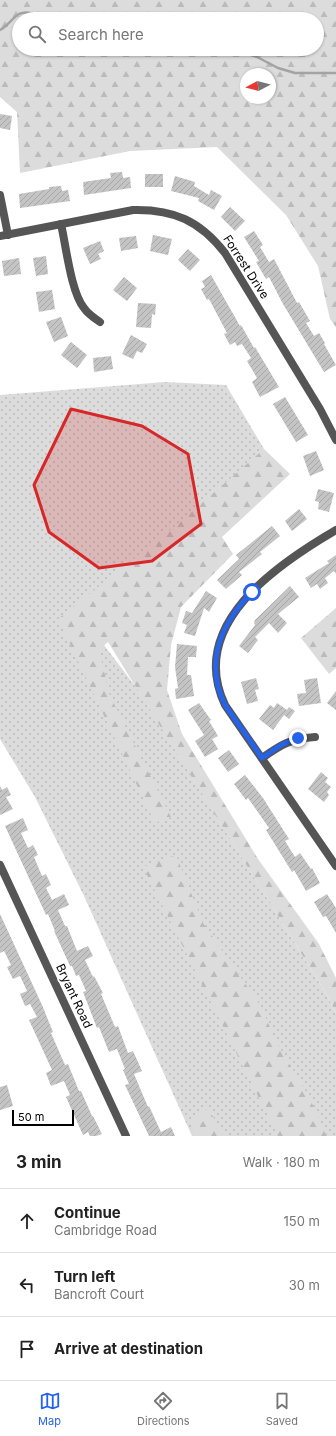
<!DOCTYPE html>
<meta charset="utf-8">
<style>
:root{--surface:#fff;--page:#f6f6f6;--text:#222;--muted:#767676;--line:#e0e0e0;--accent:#2563eb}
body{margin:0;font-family:Inter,sans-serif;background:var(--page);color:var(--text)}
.compass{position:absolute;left:240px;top:68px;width:36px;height:36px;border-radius:50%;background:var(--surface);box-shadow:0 1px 3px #0004;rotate:263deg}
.scale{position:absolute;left:12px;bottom:10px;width:62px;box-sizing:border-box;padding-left:4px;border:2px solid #000;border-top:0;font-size:11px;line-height:14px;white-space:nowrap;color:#000;-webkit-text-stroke:3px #fff;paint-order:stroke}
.stop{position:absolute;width:12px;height:12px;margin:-9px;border:3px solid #2563eb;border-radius:50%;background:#fff}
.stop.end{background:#2563eb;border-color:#fff;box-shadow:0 1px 4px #0008}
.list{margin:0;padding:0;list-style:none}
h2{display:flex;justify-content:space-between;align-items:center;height:52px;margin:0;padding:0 16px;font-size:17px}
h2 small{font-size:13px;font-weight:400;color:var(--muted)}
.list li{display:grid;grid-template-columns:26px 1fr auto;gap:12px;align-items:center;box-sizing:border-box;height:64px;padding:0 16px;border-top:1px solid var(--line)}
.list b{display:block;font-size:15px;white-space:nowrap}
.list p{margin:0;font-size:13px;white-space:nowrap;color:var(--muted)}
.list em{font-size:13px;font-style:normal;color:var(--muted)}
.icon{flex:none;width:22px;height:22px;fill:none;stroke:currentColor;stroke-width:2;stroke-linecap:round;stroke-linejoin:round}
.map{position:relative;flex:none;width:336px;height:1136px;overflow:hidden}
.search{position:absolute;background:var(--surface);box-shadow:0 1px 3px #0004;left:12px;right:12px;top:12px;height:44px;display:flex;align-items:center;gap:10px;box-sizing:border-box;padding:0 14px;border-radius:22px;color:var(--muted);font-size:15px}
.sheet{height:244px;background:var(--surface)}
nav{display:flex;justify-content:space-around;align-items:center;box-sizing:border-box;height:56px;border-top:1px solid var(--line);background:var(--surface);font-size:11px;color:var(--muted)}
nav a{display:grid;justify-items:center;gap:2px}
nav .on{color:var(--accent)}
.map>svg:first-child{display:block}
</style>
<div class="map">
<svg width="336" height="1136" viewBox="0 0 336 1136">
<defs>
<pattern id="grass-dots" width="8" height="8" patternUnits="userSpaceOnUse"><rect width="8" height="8" fill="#dcdcdc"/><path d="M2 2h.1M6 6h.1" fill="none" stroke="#bbb" stroke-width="1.8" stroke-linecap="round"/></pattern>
<pattern id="forest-firs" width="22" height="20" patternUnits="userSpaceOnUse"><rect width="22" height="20" fill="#dcdcdc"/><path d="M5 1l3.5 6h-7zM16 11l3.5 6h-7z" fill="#bbb"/></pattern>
<pattern id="building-hatch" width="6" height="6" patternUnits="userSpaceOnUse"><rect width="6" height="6" fill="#c4c4c4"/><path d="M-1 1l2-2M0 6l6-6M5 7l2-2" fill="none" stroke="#a7a7a7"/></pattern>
</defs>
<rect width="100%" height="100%" fill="#fff"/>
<path fill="url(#grass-dots)" d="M165,382L226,385L264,449L94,632L139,691L327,995L336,1013V1136H192L84,896L35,797L0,739V395Z"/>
<g fill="url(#forest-firs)" fill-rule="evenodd">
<path d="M0,0H336V327L330,319L318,266L286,215L217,147L130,151L20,173L17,112L0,97ZM19,19H317V49H19ZM246,74H270V98H246Z"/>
<path d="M264,449L290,474L222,537L233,554L181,607L171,645L167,690L182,734L258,859L319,944L336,978V1013L327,995L108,642L99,650L110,696L171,817L155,823L58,619L180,522Z"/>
<path d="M336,608V668L329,674L301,638Z"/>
<path d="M176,855L203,923L260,1005L278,1045L309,1097L327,1136H278L143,867Z"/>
<path d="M208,1108L224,1136H196L189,1121Z"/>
</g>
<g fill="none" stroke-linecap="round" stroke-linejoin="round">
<g stroke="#a3a3a3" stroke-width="2.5">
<path d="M0,30C8,26 12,18 19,14C28,10 35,15 43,17C59,21 71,12 89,19"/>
<path d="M233,49L257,57L278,68L295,73H336"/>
</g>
</g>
<g fill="url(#building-hatch)">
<path d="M0,114L12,116L10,130L0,128Z"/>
<path d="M122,172L123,178L130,177L131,188L84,195L83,182L111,178L110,173Z"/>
<rect x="145" y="174" width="18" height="13"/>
<path d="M175,176L195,182L194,186L209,195L211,190L222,196L214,210L198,201L199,198L171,191Z"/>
<path d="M61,186L62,191L68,190L70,201L20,208L19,194L49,189V187Z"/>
<path d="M230,207L245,221L235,231L221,217Z"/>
<path d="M254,231L263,245L260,247L269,262L274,259L297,303L299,302L310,321L306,323L314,336L319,333L325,343L324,344L336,365L324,372L283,304L269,277L266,279L256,262L259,261L244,237Z"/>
<path d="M153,235L172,239L168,255L150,251Z"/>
<path d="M136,236L138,248L121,251L119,238Z"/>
<path d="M100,241L104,251L98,254L101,259L90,264L83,248Z"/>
<path d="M188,249L200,260L190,271L178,260Z"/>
<path d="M46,256L48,274L36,276L33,258Z"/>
<path d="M19,258L21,274L4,276L2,261Z"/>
<path d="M211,275L240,326L241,325L254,348L255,347L279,387L260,397L252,382L257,378L247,361L251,358L242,344L237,346L235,342L230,345L224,334L227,333L209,299L207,300L201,289L205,287L202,281Z"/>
<path d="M124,277L137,288L127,301L113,290Z"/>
<path d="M52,290L55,309L39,312L36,292Z"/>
<path d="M138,303L156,304L155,315L152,314L151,328L136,327Z"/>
<path d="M61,317L68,336L54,342L46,322Z"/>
<path d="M131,335L147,344L142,353L137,351L133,359L122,354Z"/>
<path d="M71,342L87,355L77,368L61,355Z"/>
<path d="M111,356L113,369L94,372L93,358Z"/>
<path d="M285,397L308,435L296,442L273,404Z"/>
<path d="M316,451L324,470L310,476L303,456Z"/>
<path d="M318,489L334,493L329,512L318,509L319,502L315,501Z"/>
<path d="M299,509L307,519L292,531L285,521Z"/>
<path d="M272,526L280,536L260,552L262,554L239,572L242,575L226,589L217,580L239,559L236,555Z"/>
<path d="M336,555V574L334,571L325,578L328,583L320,589L317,584L311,588L305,578L329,563L327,561Z"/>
<path d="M290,586L299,597L278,614L287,623L278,633L269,623L255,637L258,640L248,653L239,646L255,625L254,623L255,620Z"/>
<path d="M206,591L217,598L209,612L204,608L195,636L184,633L187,625L182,623L186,611L192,613Z"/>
<path d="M177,644L197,646L196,657H188L187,675H191L194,696L176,699L175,689L178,688L175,667Z"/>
<path d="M256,678L259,689L255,690L258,701L247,704L241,682Z"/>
<path d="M317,678L321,703L299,706L297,694L306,693L304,680Z"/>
<path d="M336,691V710L327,703Z"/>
<path d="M199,703L211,720L209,721L218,736L212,739L218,749L205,757L195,741L204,735L188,710Z"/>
<path d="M277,703L287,710L289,707L295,711L289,719L284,715L273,730L259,719L270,705L274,708Z"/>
<path d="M229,750L239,764L228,772L218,758Z"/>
<path d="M321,772L328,778L325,782L331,787L327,792L329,795L324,802L308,789Z"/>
<path d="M245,775L263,798L289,839L285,841L295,857L300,853L311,869L312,868L320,883L306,891L294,870L292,872L266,830L269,828L248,798L246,800L234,784Z"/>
<path d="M0,786L2,790L7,787L11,795L6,797L13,809L0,815Z"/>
<path d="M23,818L28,830L21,833L28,848L33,845L38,855L34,857L42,876L46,874L51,885L46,888L52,900L64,894L69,905L58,910L65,926H67L77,951L88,946L93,956L85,960L93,977L94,976L103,993L101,994L115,1027L118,1026L128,1053L133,1051L142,1071L134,1074L148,1107L149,1106L161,1132L171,1127L175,1136H149L125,1085L129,1084L123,1070L125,1069L117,1049L109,1052L99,1027L97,1028L83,992L86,991L79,975L76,976L72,966H70L54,931H55L48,914L46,915L5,826Z"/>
<path d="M327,894L336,908V933L326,916L323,917L314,902Z"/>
<path d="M0,914L42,1005L53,1032L51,1033L65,1065L68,1064L79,1091H81L92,1116H93L102,1134L96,1136H90L88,1132L83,1135L66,1097L70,1095L64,1081L51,1086L46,1073L52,1070L29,1020L37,1017L30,1004L25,1006L20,994L27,991L20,976L13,979L7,967L11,965L4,951L0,953Z"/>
<path d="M7,1085L13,1106L0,1110V1087Z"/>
</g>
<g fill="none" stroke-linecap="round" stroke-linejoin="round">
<g stroke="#555" stroke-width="8">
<path d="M0,195L8,235"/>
<path d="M61,224C66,246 71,292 84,308C88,314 94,318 100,322"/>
<path d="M0,236L133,210C174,209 200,221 225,253L320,409L336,440"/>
<path d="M336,530C276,565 187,625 225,705L336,866"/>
<path d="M262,758C282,744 290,739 315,737"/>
<path d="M0,865L126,1136"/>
</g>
</g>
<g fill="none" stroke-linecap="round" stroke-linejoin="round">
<path stroke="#2563eb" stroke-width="5" d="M252,592C220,625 204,662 225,705L262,758L281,745L298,738"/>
</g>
<path fill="#d62828" fill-opacity="0.2" stroke="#d62828" stroke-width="3" stroke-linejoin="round" d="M71,409L142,426L188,454L201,524L152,561L99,568L49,532L34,485Z"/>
<g text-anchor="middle" stroke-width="3.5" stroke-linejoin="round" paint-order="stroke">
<g font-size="12" fill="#000" stroke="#fff">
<text transform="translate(246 267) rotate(57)" y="4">Forrest Drive</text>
<text transform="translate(74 996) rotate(65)" y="4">Bryant Road</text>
</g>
</g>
</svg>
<svg class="compass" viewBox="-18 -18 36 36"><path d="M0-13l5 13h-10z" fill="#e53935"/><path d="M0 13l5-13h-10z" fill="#767676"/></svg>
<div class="scale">50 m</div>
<div class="stop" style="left:252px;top:592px"></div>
<div class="stop end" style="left:298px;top:738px"></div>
<div class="search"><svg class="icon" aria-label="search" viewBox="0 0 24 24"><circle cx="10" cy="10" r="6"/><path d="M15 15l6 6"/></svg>Search here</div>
</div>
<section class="sheet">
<h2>3 min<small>Walk · 180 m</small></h2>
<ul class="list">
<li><svg class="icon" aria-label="ahead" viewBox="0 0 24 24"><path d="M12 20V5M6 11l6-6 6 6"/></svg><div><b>Continue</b><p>Cambridge Road</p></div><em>150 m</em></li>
<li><svg class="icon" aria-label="left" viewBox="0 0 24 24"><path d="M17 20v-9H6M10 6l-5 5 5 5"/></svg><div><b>Turn left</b><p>Bancroft Court</p></div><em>30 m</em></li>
<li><svg class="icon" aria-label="arrive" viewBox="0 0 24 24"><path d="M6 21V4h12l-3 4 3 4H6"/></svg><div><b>Arrive at destination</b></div></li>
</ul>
</section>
<nav>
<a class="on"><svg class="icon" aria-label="map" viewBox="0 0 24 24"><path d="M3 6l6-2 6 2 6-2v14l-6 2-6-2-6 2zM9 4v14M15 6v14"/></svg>Map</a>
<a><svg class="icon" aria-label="directions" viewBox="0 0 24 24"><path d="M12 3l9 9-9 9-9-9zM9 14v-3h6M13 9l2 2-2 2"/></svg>Directions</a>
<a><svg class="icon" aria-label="saved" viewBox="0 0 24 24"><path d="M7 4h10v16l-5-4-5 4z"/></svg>Saved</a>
</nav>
